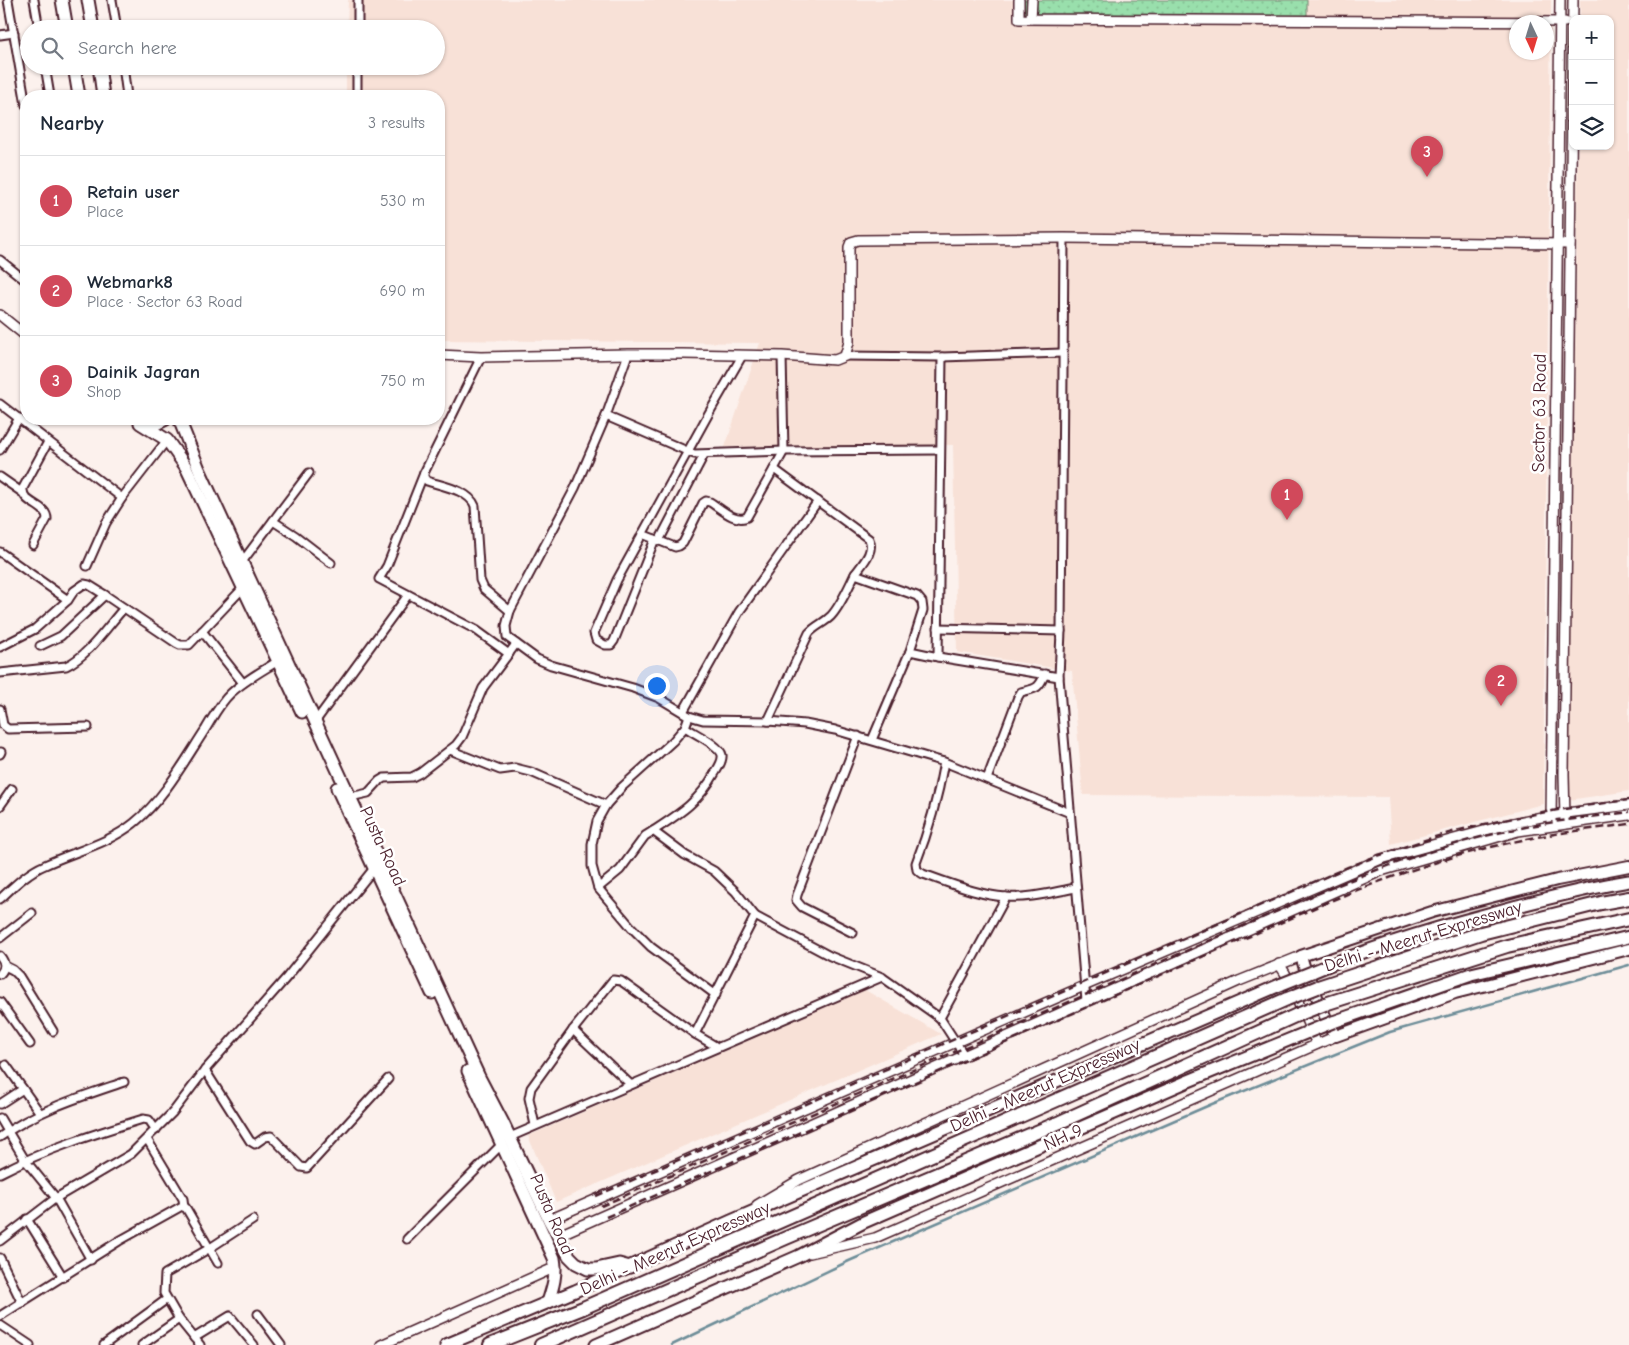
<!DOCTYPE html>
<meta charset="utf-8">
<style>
:root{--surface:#fff;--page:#f2f2f3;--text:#1f2937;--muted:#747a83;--line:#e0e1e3;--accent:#d1495b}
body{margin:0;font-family:"Comic Neue",sans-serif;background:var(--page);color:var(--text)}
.controls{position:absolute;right:15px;top:15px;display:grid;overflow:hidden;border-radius:10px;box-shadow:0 1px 4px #0004}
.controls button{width:45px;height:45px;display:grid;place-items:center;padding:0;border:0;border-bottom:1px solid var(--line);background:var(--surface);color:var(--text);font:25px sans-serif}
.compass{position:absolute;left:1509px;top:15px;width:45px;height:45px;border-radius:50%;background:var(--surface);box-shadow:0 1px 4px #0004;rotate:176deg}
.you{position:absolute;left:656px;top:685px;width:18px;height:18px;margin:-12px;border:4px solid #fff;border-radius:50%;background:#1a73e8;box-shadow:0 0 0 8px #1a73e833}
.badge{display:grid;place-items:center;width:32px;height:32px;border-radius:50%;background:var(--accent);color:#fff;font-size:16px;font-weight:700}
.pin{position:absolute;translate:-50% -41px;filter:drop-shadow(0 1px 2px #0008)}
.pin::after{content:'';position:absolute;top:26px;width:18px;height:15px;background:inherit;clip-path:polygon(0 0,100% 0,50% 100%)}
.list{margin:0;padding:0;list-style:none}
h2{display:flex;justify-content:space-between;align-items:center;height:65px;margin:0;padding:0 20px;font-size:21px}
h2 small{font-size:16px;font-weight:400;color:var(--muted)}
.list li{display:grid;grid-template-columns:32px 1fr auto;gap:15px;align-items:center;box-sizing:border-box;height:90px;padding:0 20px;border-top:1px solid var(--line)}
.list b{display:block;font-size:19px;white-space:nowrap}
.list p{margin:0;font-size:16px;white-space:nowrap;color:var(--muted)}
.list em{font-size:16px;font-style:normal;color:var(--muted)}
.icon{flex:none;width:28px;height:28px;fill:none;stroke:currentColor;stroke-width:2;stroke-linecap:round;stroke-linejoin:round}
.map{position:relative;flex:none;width:1629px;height:1345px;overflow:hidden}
.search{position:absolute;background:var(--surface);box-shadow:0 1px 4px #0004;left:20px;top:20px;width:425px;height:55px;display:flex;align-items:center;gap:12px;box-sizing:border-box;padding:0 18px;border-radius:28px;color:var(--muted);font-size:19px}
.panel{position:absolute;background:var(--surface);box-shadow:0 1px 4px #0004;left:20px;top:90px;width:425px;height:335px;border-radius:20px}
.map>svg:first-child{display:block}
</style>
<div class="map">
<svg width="1629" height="1345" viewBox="0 0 1629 1345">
<defs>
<pattern id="grass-dots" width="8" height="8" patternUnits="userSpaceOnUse" patternTransform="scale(1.25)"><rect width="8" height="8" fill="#99dfac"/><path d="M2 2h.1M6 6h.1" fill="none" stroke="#85bf94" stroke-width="1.8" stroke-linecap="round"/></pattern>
</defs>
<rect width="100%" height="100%" fill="#fcf1ed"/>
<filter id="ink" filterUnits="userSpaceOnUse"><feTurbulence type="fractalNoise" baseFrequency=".02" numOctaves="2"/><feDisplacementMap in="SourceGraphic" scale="10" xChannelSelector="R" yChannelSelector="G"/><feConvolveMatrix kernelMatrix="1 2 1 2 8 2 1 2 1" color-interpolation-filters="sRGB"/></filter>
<g filter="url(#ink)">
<g fill="#f8e1d7" fill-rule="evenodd">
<path d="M348,0H1551L1543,804L1391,844L1388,797L1083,795L1072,671L957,652L953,445L725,447L760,343L439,340V96H346V66H436V29H347ZM1516,22H1546V52H1516Z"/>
<path d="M1580,0H1629V791L1569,800L1578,146H1610V19H1580Z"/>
<path d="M865,990L941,1034L556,1202L528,1136Z"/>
</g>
<path fill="url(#grass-dots)" stroke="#727f6c" d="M1020,0H1307V21L1019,19Z"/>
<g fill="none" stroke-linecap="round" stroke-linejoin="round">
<path stroke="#6d8d98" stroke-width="2.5" d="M672,1345L849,1261L1212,1104L1390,1032L1629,965"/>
<defs>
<g id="minor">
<path d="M8,0L26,105"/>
<path d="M34,0L39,29"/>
<path d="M112,0L117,29"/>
<path d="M358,29V0"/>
<path d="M0,35L14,33"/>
<path d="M45,66L50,96"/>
<path d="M123,66L127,96"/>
<path d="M357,96V66"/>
<path d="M1064,238L1061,631L1059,677L1086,1001"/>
<path d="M0,260L26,281"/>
<path d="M628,354L606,416L575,488L510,611L506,626L507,637L537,659L551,665L633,688L659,698L689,716L703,720L768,721L805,724L835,730L944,762L1070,813"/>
<path d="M845,356L942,357L1062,353"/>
<path d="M481,357L424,473V477L427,481C442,486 469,490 475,506L480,580L484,589L510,611"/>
<path d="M0,404L122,498"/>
<path d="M606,416L694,454L784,451L940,450"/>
<path d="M0,450L19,418"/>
<path d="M774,469L869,539C875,552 862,564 855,574L917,596L922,602L923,610L910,651L938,657L1059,677"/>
<path d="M424,473L387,566L379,579L476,630L509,654"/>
<path d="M0,477L23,493"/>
<path d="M273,521L296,536L331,563"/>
<path d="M642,534L675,547L679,546L683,543L703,503L706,501L710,502C720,508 735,523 747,517L784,451L782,356"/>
<path d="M655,539L614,641L611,645H605L596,640L594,633L617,580L709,413L742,356"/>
<path d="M659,541L704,455"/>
<path d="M33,545L47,519C47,504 21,504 23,488L48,442"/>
<path d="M0,552L68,600"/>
<path d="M242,562L309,473"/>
<path d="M87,566L106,523L122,498L167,440"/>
<path d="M938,628L1061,631"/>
<path d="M202,631L243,683"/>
<path d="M40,646L61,636L105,595"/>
<path d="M0,647L35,629L68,600L74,591L84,584L89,585L105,595L176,643L180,645H189L244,587"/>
<path d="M938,657L942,357"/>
<path d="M0,673L66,666C88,656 107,627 124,608"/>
<path d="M0,709L3,725L8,729L88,727"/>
<path d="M683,712L739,612L818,501"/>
<path d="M689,716L685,727L673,741L622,787L606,805L597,821L592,844V866L598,888L631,927L651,947L716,995"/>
<path d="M768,721L809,633C815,626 824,623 831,616C841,605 848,588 855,574"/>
<path d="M315,722L408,595"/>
<path d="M872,740L910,651"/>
<path d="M450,750L500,770L515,768L531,772L606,805"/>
<path d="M0,754L1,752"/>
<path d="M944,762C938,797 929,830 916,863L917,870L923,874C950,883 977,895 1006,897C1029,899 1053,892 1076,888"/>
<path d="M987,779L1018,697L1021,692C1036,688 1038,690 1045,674"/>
<path d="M350,797L368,793L379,781L384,778L412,777L420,773L456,745L462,737L483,688L516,644"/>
<path d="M0,806L12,789"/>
<path d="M653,831C679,814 699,802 715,773C718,768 723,761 722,755C720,745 693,733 685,727"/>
<path d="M598,888L620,870L645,836L653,831L685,855L714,871L736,892L755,916"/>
<path d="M0,899C14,886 28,872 45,865C75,851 108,844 134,823C164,799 184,762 205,730C213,717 220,703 231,693C245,680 262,671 278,661"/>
<path d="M853,933L802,907L796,900L797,895L858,736"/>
<path d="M0,938L32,913"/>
<path d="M0,956C5,962 6,968 0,974"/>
<path d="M5,966L13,970L19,976L53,1031"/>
<path d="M0,1002L30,1044"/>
<path d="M940,1018L1006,897"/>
<path d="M573,1030L630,1084"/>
<path d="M695,1034L755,916L830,956L882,977L940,1018L964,1055"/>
<path d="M6,1065L40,1113"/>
<path d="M205,1070L250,1141L255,1144L265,1137L271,1136L301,1167L307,1168L388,1079"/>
<path d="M0,1104L23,1089"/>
<path d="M0,1118L25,1160L56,1198L91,1260"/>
<path d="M535,1125L529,1098L531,1088L573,1030L613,980L621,981L695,1034L717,1047"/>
<path d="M0,1137C37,1110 80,1097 124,1082"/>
<path d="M510,1137L882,977"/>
<path d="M147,1139L183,1199L184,1207"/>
<path d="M0,1173C46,1149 94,1134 143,1119L149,1120L156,1130"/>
<path d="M27,1219L63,1277"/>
<path d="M407,1239L502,1144"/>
<path d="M0,1241L56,1198L131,1154L173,1112L205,1070L287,977L375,867"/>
<path d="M0,1258L22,1303"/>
<path d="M258,1314L281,1345"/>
<path d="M0,1316L119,1241L182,1206L186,1208L218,1263"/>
<path d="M179,1319L164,1293L165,1274L210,1248L253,1220"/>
<path d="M0,1325L30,1345"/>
<path d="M194,1338L230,1316L254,1345"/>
<path d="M104,1345L167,1299"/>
<path d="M142,1345L179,1319L200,1345"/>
</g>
<g id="tertiary">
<path d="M1019,0V19L1565,22"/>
<path d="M1031,19L1032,0"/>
<path d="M0,315L26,336"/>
<path d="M439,355L481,357L628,354H683L782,356L835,360L845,356L849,342V247L851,242L858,240L1064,238L1570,244"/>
<path d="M1565,820L1564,774L1573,0"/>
<path d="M1551,821L1560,0"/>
<path d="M1279,964L1285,973L1317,1044"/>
<path d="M757,1205L799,1180L1239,981L1301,956"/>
<path d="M549,1220L1084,986L1381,859L1513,823L1551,815L1629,805"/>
<path d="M557,1236L1381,871L1518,831L1629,815"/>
<path d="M810,1253L875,1238L1336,1036"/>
<path d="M381,1345L556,1267"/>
</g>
<path id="secondary" d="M1629,866L1557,880L1432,912L1301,956L1304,966L1330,1028L1336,1036L1455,993L1629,949"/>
<g id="primary">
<path d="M62,0L67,29"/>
<path d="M88,0L93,29"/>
<path d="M74,66L79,96"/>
<path d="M99,66L103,96"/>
<path d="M179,419L199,469L479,1077L503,1123L549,1220L569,1256L576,1263L588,1269H596L619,1264L630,1267"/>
<path d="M140,423L167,440L186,467L302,712"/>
<path d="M142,424L154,425L166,419"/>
<path d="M337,788L432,993"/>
<path d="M468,1071L554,1258C557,1274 553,1287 548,1302"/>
</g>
<g id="trunk">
<path d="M1312,972C1369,948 1428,930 1488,914C1535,901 1582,889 1629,881"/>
<path d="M1333,1022L1471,974L1629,937"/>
<path d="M446,1345L575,1291L731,1221L1282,984"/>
<path d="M596,1345L799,1256L864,1222L1186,1082L1308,1032"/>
</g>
<g id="motorway">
<path d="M1318,987L1481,933L1601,903L1629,898"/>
<path d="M1325,1004L1507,946L1629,919"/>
<path d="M490,1345L583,1308L1287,999"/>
<path d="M541,1345L786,1238L1060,1122L1297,1015"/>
</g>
</defs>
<use href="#minor" stroke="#4a1f2b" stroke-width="11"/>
<use href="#tertiary" stroke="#4a1f2b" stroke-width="12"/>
<use href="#secondary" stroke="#4a1f2b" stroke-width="14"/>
<use href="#primary" stroke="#4a1f2b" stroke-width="15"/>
<use href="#trunk" stroke="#4a1f2b" stroke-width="15"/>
<use href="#motorway" stroke="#4a1f2b" stroke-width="16"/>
<use href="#minor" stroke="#fff" stroke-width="7"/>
<use href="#tertiary" stroke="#fff" stroke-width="9"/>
<use href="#secondary" stroke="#fff" stroke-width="10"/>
<use href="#primary" stroke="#fff" stroke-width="11"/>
<use href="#trunk" stroke="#fff" stroke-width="11"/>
<use href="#motorway" stroke="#fff" stroke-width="12"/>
<g stroke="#4a1f2b" stroke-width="2.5" stroke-dasharray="8 4" stroke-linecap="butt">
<path d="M596,1196L1348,867C1385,853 1422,840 1460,830C1516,816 1572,807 1629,800"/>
<path d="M601,1206L1296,903C1367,872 1439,845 1516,829C1553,821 1591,817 1629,812"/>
<path d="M606,1217L1328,902C1392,875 1458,853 1527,839C1561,832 1595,829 1629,824"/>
</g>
<defs>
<g id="trunk-bridge">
<path d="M1282,984L1312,972"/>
<path d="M1308,1032L1333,1022"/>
</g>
<g id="motorway-bridge">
<path d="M1287,999L1318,987"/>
<path d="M1297,1015L1325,1004"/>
</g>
</defs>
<use href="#trunk-bridge" stroke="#4a1f2b" stroke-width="15" stroke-linecap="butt"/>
<use href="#motorway-bridge" stroke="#4a1f2b" stroke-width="16" stroke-linecap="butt"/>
<use href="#trunk-bridge" stroke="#fff" stroke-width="11"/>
<use href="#motorway-bridge" stroke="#fff" stroke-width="12"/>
</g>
</g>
<g text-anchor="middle" stroke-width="5" stroke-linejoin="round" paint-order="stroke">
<g font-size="18" fill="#4a1f2b" stroke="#fff">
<text transform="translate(1539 413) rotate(-89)" y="6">Sector 63 Road</text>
<text transform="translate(383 846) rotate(65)" y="6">Pusta Road</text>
<text transform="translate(1423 936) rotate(-17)" y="6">Delhi - Meerut Expressway</text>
<text transform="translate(1045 1085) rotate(-24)" y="6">Delhi - Meerut Expressway</text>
<text transform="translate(1063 1137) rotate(-24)" y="6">NH 9</text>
<text transform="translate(552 1214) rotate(67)" y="6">Pusta Road</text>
<text transform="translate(675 1248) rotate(-24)" y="6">Delhi - Meerut Expressway</text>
</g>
</g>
</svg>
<div class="controls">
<button>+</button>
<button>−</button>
<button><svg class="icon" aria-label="layers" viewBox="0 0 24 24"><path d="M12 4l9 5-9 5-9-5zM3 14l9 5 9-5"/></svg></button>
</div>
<svg class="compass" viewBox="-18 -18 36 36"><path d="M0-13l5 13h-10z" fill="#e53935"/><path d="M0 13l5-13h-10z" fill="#747a83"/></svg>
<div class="you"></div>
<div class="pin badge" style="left:1287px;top:520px">1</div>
<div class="pin badge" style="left:1501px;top:706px">2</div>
<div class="pin badge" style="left:1427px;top:177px">3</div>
<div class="search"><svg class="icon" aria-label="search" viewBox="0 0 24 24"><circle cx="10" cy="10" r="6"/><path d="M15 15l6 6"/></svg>Search here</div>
<section class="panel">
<h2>Nearby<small>3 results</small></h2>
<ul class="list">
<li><span class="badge">1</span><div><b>Retain user</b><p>Place</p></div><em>530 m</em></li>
<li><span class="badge">2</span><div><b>Webmark8</b><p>Place · Sector 63 Road</p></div><em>690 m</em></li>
<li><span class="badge">3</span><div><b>Dainik Jagran</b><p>Shop</p></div><em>750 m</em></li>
</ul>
</section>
</div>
